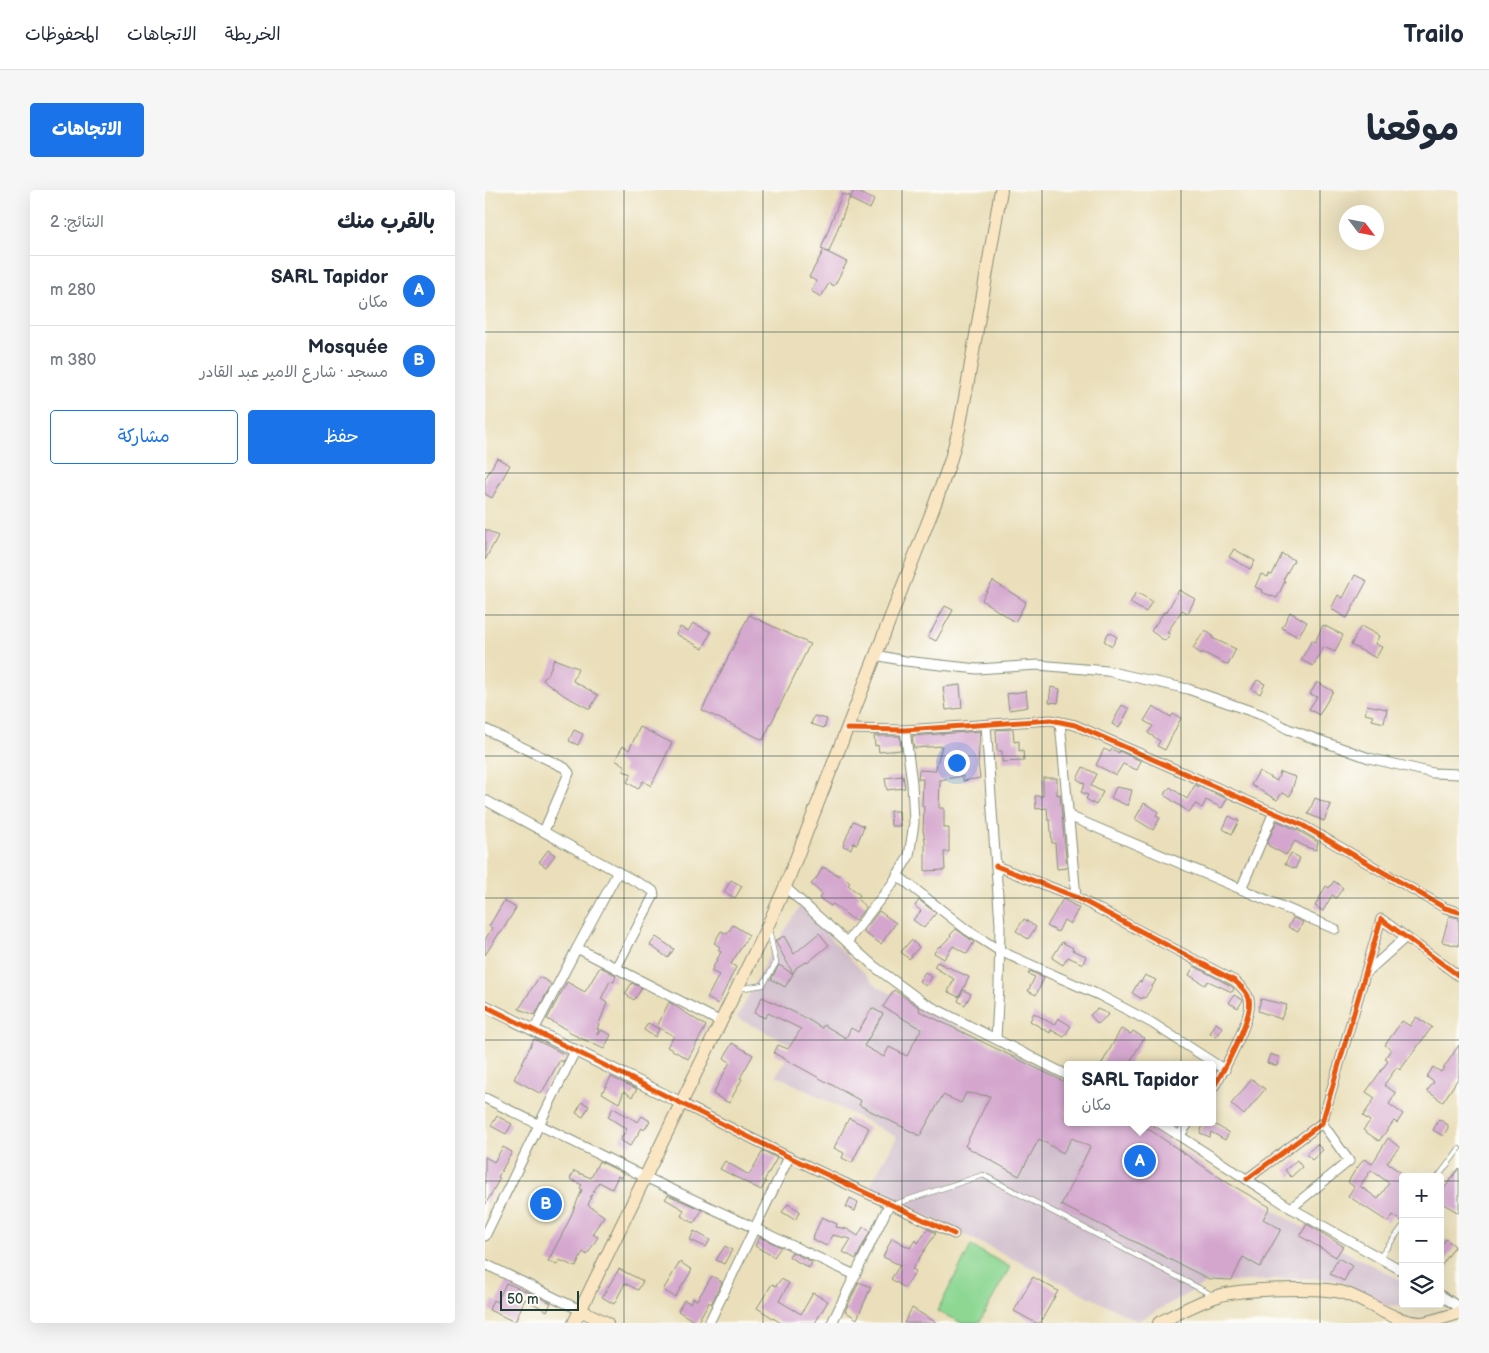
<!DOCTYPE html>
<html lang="ar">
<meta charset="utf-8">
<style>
:root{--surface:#fff;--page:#f6f6f7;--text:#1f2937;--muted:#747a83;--line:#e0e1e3;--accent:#1a73e8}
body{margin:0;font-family:"Balsamiq Sans","Playpen Sans Arabic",sans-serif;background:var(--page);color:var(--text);direction:rtl}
.controls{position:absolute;right:15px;bottom:15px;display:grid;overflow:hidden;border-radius:5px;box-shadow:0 5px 20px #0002}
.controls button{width:45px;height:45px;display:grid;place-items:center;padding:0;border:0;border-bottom:1px solid var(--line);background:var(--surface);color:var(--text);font:25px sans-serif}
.compass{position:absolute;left:854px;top:15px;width:45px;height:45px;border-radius:50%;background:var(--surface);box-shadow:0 5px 20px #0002;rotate:122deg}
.scale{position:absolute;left:15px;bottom:12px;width:79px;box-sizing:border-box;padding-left:5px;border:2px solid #1f3d34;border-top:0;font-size:14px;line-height:18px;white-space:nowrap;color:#1f3d34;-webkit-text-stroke:4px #fdfcf7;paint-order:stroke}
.you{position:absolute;left:471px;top:572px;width:18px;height:18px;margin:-12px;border:4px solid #fff;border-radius:50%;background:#1a73e8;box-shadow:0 0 0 8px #1a73e833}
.badge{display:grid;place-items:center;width:32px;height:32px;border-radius:50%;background:var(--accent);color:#fff;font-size:16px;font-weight:700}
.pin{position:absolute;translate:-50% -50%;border:2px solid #fff;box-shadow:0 1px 5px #0006}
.popup{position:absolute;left:579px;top:871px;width:152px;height:65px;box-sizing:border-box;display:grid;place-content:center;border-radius:5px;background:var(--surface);filter:drop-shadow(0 1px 4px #0005);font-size:16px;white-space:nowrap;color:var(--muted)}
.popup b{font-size:19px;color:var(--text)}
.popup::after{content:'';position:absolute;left:50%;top:100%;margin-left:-10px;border:10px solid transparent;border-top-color:var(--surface)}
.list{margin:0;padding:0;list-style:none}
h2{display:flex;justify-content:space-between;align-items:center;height:65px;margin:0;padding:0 20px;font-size:21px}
h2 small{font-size:16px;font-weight:400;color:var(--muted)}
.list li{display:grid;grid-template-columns:32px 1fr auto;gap:15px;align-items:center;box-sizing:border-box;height:70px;padding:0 20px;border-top:1px solid var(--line)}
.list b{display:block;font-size:19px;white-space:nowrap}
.list p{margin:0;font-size:16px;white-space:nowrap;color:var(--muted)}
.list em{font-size:16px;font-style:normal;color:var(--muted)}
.actions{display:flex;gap:10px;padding:15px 20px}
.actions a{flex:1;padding:11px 0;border:1px solid var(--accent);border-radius:5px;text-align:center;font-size:18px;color:var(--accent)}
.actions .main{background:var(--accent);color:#fff}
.icon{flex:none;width:28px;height:28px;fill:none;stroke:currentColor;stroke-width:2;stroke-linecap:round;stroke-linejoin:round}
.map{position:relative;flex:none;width:974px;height:1133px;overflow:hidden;direction:ltr;border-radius:5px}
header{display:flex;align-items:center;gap:30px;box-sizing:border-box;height:70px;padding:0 25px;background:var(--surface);border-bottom:1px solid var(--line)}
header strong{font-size:24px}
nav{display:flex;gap:28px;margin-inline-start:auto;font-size:18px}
.intro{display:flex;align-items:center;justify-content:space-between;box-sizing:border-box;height:120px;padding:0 30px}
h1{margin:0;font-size:35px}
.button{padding:12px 22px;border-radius:5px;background:var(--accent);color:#fff;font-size:18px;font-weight:700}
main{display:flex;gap:30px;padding:0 30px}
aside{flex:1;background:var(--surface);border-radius:5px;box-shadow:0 5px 20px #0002}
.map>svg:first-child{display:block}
</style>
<header>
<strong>Trailo</strong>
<nav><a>الخريطة</a><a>الاتجاهات</a><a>المحفوظات</a></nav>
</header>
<div class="intro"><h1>موقعنا</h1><a class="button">الاتجاهات</a></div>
<main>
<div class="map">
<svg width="974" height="1133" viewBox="0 0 974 1133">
<rect width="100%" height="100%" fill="#fdfcf7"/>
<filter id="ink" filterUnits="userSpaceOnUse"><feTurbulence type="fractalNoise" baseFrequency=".02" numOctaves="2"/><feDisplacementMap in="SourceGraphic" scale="10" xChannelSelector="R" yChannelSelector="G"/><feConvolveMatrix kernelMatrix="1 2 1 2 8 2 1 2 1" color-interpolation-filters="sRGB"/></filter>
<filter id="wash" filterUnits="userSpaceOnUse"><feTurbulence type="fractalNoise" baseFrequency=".0096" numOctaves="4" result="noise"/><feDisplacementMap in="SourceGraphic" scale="20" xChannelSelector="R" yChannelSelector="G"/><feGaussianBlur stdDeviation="1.12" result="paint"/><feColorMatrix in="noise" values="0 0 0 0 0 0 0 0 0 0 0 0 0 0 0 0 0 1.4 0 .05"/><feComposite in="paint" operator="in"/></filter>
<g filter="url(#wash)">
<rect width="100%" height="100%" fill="#eadfba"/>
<path fill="#d0bdcc" d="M315,717L393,797L582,891V932H658L741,992L853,1058L918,1091V1114H933L902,1116L852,1090L824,1088L722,1093L653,1131L384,997L412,947L291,885L309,856L252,828L286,762Z"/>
<path fill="#8dd793" stroke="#568a64" d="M486,1056L525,1077L494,1133H477L452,1121Z"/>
<g id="blocks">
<g fill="#d4a6ce" fill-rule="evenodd">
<path d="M369,0L389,10L385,19L365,9Z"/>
<path d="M357,4L365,6L344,62L340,61L362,72L349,96L344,93L336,107L326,101L331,91L324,87L339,60L336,59Z"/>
<path d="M12,268L25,275L7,308L0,304V289Z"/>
<path d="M0,339L13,346L0,370Z"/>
<path d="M749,359L770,371L765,379L744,367Z"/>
<path d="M797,364L809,370L798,390L800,391L792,408L776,402L777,400L770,397L776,384L783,387L784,384L787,385Z"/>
<path d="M870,385L882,391L862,428L846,419L853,405L858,408Z"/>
<path d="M508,391L541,412L530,432L498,411L497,409Z"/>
<path d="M694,400L710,409L703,423L697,420L682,443L685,444L680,451L666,441L679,422L681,423Z"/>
<path d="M651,402L667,411L661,422L645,413Z"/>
<path d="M460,416L468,420L451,451L443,447Z"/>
<path d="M805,422L822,432L813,447L797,438Z"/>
<path d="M264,425L325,454L278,550L217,520Z"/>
<path d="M208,433L226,442L218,459L191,444L195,437L203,441Z"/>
<path d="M838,435L858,445L850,462L839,457L828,476L816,470L827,450L830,452Z"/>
<path d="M876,436L894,446L890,454L897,457L891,468L866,455Z"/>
<path d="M720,440L728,446L727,448L751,459L743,475L717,462L716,464L708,458Z"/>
<path d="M624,442L632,447L627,456L619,451Z"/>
<path d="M69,469L93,478L88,491L113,505L105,519L80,506L58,490L64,482Z"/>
<path d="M772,490L780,494L775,504L767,499Z"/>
<path d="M832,492L848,501L834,525L824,519L832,507L825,504Z"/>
<path d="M475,495L477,518L461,520L458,497Z"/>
<path d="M566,497L575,499L573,513L564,512Z"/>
<path d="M541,501L543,517L524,520L522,504Z"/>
<path d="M637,515L644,519L634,538L627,534Z"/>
<path d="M882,515L902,519L899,533L887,530L888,526L880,524Z"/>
<path d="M668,516L686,527L688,524L696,528L680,560L672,556L675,551L663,543L668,536L659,531Z"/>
<path d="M329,526L342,529L339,538L326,534Z"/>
<path d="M155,537L187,553L166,596L158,591L153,599L142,592L147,584L138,581L140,576L130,570L138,556L144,560Z"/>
<path d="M528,539L529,552L534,551V561L538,560L539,571L517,572V561H512L511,540Z"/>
<path d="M89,540L98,544L93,555L84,551Z"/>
<path d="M495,541L493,574L495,588L478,591V586L455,590L454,618H459V638H464V662H459L460,680L440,681V650L438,640L439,616H437L438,589H433L434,580L450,581L457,556L429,558L427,546Z"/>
<path d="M389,546H415L416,560L394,562L393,555L390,556Z"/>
<path d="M619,559L625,562L627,559L634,563V561L656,571L652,580L638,574L631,585L611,575Z"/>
<path d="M598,577L612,584L606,596L618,602L611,615L601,609L603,605L596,602L600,594L592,589Z"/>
<path d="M774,581L792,591L795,582L811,587L805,606L797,603L792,610L766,595Z"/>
<path d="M418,586L420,598L402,600L400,588Z"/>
<path d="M558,588H572V605L575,604L582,678L572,679L570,653H567L565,630H563L562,618L551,619L550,606H558Z"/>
<path d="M710,595L742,609L737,618L721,610L717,618L711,614L704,622L679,605L685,597L702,609Z"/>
<path d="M631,597L647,600L643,616L626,608Z"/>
<path d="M830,608L846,615L839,631L823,624Z"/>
<path d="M659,613L673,621L671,626L675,628L668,640L650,629Z"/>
<path d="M405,621H414L415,636H406Z"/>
<path d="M744,626L754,631L747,644L738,639Z"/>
<path d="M368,631L379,636L372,654L368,653L366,659L358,656Z"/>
<path d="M792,631L814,641L833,652L831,660L821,657L810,651L801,665L784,656L782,653Z"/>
<path d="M63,660L70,665L61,677L54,672Z"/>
<path d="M806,663L815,668L810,679L800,674Z"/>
<path d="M338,677L355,686L356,684L365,693L363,695L375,705L372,709L381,717L370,731L348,714L346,716L334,708L337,704L326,694L331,689Z"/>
<path d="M246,690L257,696L250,708L239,702Z"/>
<path d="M849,691L858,698L851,708L847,705L838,721L830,716L841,696L844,698Z"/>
<path d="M578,709L594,718L585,734L579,730L573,742L562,736Z"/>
<path d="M434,710L451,723L439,738L428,730L436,721L430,716Z"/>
<path d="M19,711L31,718L16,743L15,742L0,765V750L7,738L4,736Z"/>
<path d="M394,721L411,733L396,754L378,742Z"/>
<path d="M964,726L974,728V756L957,752Z"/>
<path d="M808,728L818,732L813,742L803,737Z"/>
<path d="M539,729L551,737L543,749L531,741Z"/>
<path d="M248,735L264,745L246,774L251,777L233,814L222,808L234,785L226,781L236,762L233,760L235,757L229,753L236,741L242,744Z"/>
<path d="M471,739L489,752L482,764L468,756L459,769L449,763L454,756L455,757L466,746L465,745Z"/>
<path d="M334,743L344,755L322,773L321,772L312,777L308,783L290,751L299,746L309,764Z"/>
<path d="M171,747L189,759L183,768L165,755Z"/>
<path d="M426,750L434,757L424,769L416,762Z"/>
<path d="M577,752L588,758L587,760L601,766L598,774L583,767L578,775L567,768Z"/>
<path d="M452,772L484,787L474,807L463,802L469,789L449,777Z"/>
<path d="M294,775L308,784L300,797L286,789Z"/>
<path d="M709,776L746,796L749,799L747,802L723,791L720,795L704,785Z"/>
<path d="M115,777L131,785L129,792L125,791L116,809L122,813L112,839H114L112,845L116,840L126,845L119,859L83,842L84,841L62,829L82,792L100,802Z"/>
<path d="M545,781L559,788L551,805L543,801L550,787L543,784Z"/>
<path d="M440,782L447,787L441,796L434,791Z"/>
<path d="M660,785L671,790L660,808L658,807L657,809L647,803L654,791L656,792Z"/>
<path d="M54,787L64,792L66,795L50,825L34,819Z"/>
<path d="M147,793L157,798L149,810L140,804Z"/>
<path d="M409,800L435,818L434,821L582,893V932H653L743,993L785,1017L778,1029L796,1039L775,1077L758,1067L747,1090L724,1089L576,1015L605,957L587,948L578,963L554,949L534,986L480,956L505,906L481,903L476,913L458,905L435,946L374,915L376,911L289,863L293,855L303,859L316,839L283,823L280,828L269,823L277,807L317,826L337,838L339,835L361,848L366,838L373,842L387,818L398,824L379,856L399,867L404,857L422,866L436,839L398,817Z"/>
<path d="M478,800L486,804L480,815L473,811Z"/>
<path d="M749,805L758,810L753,818L744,813Z"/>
<path d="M776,809L802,815L796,829L773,821Z"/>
<path d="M184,812L221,836L203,869L182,857L189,846L172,837Z"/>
<path d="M612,819L624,824L613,834L605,825Z"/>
<path d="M549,823L569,835L573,828L586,836L579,847L566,840L565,843L545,831Z"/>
<path d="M931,827L947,837L915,880L912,877L899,895L911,903L904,914L918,924L912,933L909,931L894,951L878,940L885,931L878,926L890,908L881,902L903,871L900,869L906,859L900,855L917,831L925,836Z"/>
<path d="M163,833L174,839L170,847L159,840Z"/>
<path d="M731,833L738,838L731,847L725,843Z"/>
<path d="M636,839L646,844L648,841L659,848L643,875H616Z"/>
<path d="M49,849L81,865L78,872L75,870L56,904L29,889Z"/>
<path d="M247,853L268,865L255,888L257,889L244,913L228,904L245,872L239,868Z"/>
<path d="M974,855V887L958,912L942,901L949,892L942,887L948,877L956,882Z"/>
<path d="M785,864L794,867L792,876L782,873Z"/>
<path d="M126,887L152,899L147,907L139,901L134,913L117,903Z"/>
<path d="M767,889L780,899L759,925L746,914Z"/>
<path d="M97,912L104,916L98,927L91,923Z"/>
<path d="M128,918L153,932L157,926L165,931L159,940L157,938L145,956L135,950L142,939L123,927Z"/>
<path d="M12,926L27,934L21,944L6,936Z"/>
<path d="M364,928L384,938L367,973L357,968L359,963L349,958Z"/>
<path d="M954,929L963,935V938L958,946L948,940Z"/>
<path d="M719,932H726L744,943L740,950L726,942L725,947L715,943Z"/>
<path d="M903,948L914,957L902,973L918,984V1032L908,1025L903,1032L863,1006L869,997L863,992L869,982L879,969L887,974ZM886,980L904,993L893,1009L875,996Z"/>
<path d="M832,954L838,960L827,970L821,964Z"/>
<path d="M18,957L27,962L13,987L15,988L0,1015V967L9,972Z"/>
<path d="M278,961L292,968L279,991L281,992L276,1000L235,979L240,971L264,985Z"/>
<path d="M812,970L817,977L806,987L800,980Z"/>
<path d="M114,971L138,983L136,988L133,986L127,999L114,992L105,1008H106L103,1015L119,1026L107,1044L113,1047L102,1065L98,1062L91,1077L74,1070L72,1075L63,1071L82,1035L97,1000L95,998L97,995L85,989L89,981L106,988Z"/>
<path d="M974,978V1023L955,1012V999L958,1000Z"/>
<path d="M183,1005L217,1020L209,1033L196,1026L199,1020L180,1009Z"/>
<path d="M365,1008L373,1012L370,1021L361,1017Z"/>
<path d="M303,1014L315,1021L310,1030L297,1022Z"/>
<path d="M337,1027L352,1034L351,1037L362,1039L373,1046L378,1037L385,1041L371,1069L358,1062L366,1049L347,1045L342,1056L327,1049Z"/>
<path d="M822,1034L858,1056L851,1067L815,1046Z"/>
<path d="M443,1039L451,1043L427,1079L431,1081L420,1098L406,1089L415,1075L398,1067L407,1048L425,1058L430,1050L433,1053Z"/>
<path d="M209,1041L225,1050L221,1057L205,1050Z"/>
<path d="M275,1047L296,1057L289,1067L270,1056Z"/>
<path d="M961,1049L970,1056L955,1078V1057Z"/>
<path d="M240,1056L247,1060L239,1074L231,1070Z"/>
<path d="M307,1062L327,1072L324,1078L304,1067Z"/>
<path d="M853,1068L867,1076L859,1091L845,1084Z"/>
<path d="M195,1072L207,1080L190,1107L178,1100Z"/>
<path d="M134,1079L158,1091L153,1100L140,1093L129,1114L117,1107Z"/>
<path d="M227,1086L237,1092L226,1114L224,1112L212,1133L193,1121L199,1110L205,1113L208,1108L212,1110Z"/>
<path d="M548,1087L573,1101L555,1133H551L529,1121Z"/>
<path d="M296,1089L304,1093L294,1111L316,1124L328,1103L343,1111L330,1133H296L272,1118L287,1094L291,1096Z"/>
<path d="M374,1092L386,1097L372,1129L360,1121Z"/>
<path d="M21,1093L50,1105L66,1113L62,1121L40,1109L30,1132L4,1120L8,1110L12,1112Z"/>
<path d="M427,1118L452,1133H419Z"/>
</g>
</g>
</g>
<g filter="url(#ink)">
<use href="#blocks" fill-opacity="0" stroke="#848e77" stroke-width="1"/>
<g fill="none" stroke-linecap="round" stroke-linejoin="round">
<defs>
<g id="service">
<path d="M253,799L278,795L291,773L284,740"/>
<path d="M953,987L974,959"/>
<path d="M407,1015L498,985L727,1105"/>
<path d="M895,1067L918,1036"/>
</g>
<g id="minor">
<path d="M391,465L420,471L492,479L553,475L622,481L703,499L777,525L803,539L884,568L948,583L974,584"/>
<path d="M575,532L591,707"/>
<path d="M501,535L515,734L514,795L511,849"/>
<path d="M0,539L80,578L84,583L59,641"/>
<path d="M362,539L420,540L566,530L590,535L817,635L960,718L974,722"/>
<path d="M0,610L133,682L92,758"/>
<path d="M584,626L850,739"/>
<path d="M511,676L591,707L750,791C755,796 762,801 764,809C769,826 738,882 728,898"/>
<path d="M412,685L482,740L515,761L616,806L667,833L740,880"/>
<path d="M300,697L390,777L439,813L582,885"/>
<path d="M756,699L789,622"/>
<path d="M362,752L407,694L424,666L429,633L427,593L420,540"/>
<path d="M131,778L169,705L168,701L165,699L133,682"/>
<path d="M882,782L921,747"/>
<path d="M49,840L92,758L236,832"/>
<path d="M0,908L160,987L370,1085"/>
<path d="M196,913L304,967L469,1044"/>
<path d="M673,932L806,1018L918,1081"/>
<path d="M695,945L704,932"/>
<path d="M762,989L837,933L896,729L974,786"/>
<path d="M806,1018L864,971L837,933"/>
<path d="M0,1046L90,861"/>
<path d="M0,1074L95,1120"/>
<path d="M955,1105L974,1117"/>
<path d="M224,1133L304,967"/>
<path d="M347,1133L404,1015"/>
</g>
<path id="tertiary" d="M0,816L196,913"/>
<g id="secondary">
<path d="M95,1120L122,1133"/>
<path d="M89,1133L283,735L300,697L448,319L465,272L474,239L482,197L516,0"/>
<path d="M674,1133C693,1123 713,1112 733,1106C754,1099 838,1096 859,1103C884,1111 909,1133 937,1133C949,1131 963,1126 974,1123"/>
</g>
</defs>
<use href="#service" stroke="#848e77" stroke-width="6"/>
<use href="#minor" stroke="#848e77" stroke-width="11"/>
<use href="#tertiary" stroke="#848e77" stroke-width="13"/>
<use href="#secondary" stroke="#848e77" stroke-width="14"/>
<use href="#service" stroke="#fff" stroke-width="4.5"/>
<use href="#minor" stroke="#fff" stroke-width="9"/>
<use href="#tertiary" stroke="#fff" stroke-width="11"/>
<use href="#secondary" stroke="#fbe6c4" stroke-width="12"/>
<defs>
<g id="cycleway">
<path d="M362,539L420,540L566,530L590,535L817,635L960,718L974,722"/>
<path d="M511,676L591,707L750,791C755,796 762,801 764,809C769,826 738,882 728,898"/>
<path d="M0,816L304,967L469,1044"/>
<path d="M762,989L837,933L896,729L974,786"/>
</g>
</defs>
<use href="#cycleway" stroke="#fdfcf7" stroke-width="8"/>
<use href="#cycleway" stroke="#e8590c" stroke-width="5"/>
</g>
</g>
<path fill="none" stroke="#1f3d34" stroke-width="1" stroke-opacity="0.55" d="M139,0V1133M278,0V1133M417,0V1133M557,0V1133M696,0V1133M835,0V1133M0,142H974M0,283H974M0,425H974M0,566H974M0,708H974M0,850H974M0,991H918M955,991H974"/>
</svg>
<div class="controls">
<button>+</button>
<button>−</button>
<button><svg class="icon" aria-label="layers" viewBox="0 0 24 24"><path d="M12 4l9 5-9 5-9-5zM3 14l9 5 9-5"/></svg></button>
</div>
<svg class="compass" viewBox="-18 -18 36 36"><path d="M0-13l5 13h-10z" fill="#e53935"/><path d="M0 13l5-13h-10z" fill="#747a83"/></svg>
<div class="scale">50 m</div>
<div class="you"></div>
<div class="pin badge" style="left:655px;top:971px">A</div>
<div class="popup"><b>SARL Tapidor</b>مكان</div>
<div class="pin badge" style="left:61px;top:1014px">B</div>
</div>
<aside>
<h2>بالقرب منك<small>النتائج: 2</small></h2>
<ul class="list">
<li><span class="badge">A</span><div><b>SARL Tapidor</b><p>مكان</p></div><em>280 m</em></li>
<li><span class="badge">B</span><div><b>Mosquée</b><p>مسجد · شارع الامير عبد القادر</p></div><em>380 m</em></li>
</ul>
<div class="actions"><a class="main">حفظ</a><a>مشاركة</a></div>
</aside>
</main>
